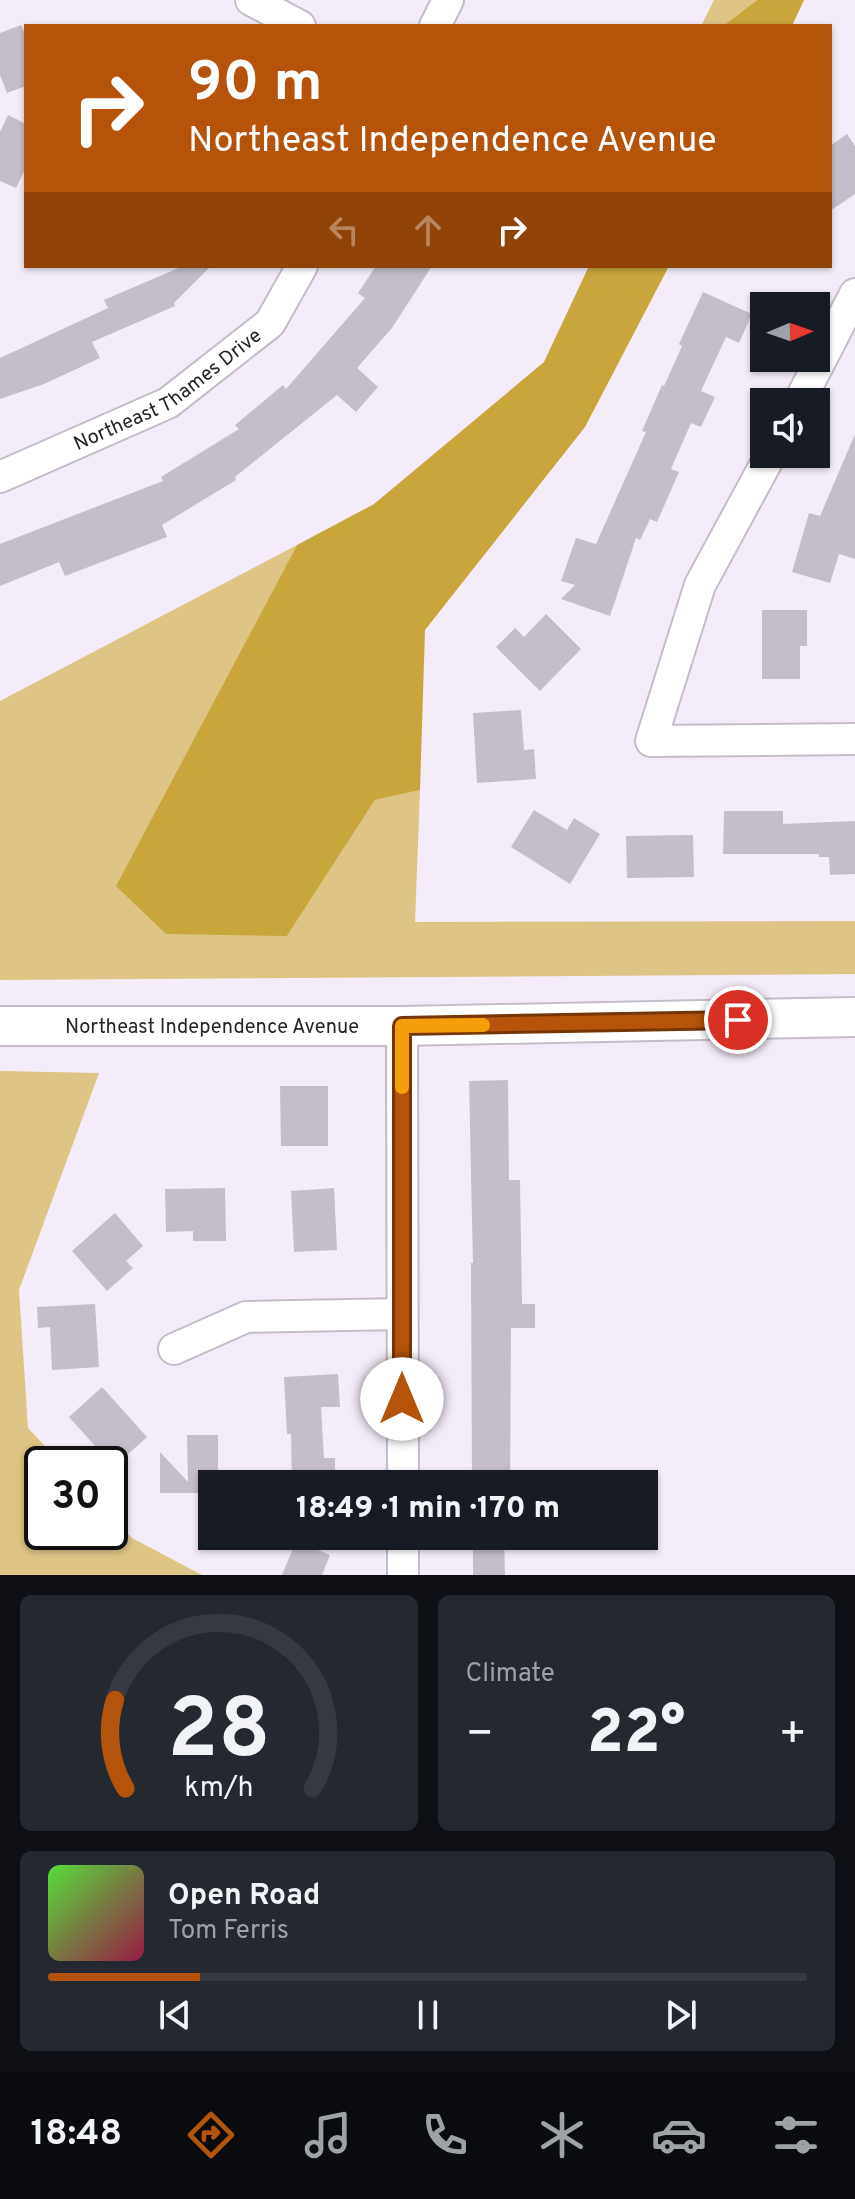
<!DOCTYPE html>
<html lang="en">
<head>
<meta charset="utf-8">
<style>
  body { margin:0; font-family:Overpass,sans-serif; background:#242831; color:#f1f3f6; height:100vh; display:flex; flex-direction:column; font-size:30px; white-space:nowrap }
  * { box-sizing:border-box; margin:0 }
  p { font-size:26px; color:#9ea1a6 }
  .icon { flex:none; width:44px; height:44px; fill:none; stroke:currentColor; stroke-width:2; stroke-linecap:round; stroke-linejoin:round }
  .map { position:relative; height:1575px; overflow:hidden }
  .panel { display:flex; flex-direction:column; gap:20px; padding:20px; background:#0d0f14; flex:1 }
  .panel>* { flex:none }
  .guide { position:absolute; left:24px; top:24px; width:808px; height:244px; border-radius:0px; box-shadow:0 2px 6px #0004; background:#b45309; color:#fff; overflow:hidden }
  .needle { width:52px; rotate:88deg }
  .buttons { position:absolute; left:750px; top:292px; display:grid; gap:16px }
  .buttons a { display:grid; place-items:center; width:80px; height:80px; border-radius:0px; background:#171b24; box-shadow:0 2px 6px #0004; font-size:40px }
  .speed { position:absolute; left:24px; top:1446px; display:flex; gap:16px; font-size:40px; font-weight:700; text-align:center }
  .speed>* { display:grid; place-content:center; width:104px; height:104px; border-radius:50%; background:#171b24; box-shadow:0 2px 6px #0004; line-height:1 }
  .speed .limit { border:4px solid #111; border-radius:12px; background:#fff; color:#111 }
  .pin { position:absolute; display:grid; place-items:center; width:68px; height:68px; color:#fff; margin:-34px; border:4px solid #fff; border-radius:50%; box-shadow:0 2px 8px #0007 }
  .me { position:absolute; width:88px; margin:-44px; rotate:0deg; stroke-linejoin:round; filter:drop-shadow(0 0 6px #0008) }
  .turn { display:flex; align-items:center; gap:28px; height:168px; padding:0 32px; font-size:36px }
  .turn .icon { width:104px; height:104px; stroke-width:2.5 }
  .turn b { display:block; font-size:56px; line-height:68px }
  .lanes { display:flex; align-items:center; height:76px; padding:0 32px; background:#0003; justify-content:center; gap:40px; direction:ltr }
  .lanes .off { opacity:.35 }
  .big { font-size:60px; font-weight:800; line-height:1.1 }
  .panel .tile { flex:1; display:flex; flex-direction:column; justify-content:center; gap:12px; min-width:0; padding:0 28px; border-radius:12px; background:#242831 }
  .panel .dial { align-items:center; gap:0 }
  .dial svg { height:208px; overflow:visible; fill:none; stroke:#363941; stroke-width:7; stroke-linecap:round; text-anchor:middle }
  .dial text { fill:#f1f3f6; stroke:none }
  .song { display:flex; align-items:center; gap:24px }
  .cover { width:96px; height:96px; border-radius:12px; background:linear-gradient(135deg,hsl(110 70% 55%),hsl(340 70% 35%)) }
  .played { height:8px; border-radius:4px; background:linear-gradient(90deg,#b45309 20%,#363941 20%) }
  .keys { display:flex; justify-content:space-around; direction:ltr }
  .heat { display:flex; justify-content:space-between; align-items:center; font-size:44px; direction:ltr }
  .panel .tiles { flex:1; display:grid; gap:20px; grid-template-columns:1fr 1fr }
  .tile:last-child { grid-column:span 2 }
  .trip { position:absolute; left:198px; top:1470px; width:460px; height:80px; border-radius:0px; background:#171b24; box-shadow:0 2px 6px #0004; font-weight:800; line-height:80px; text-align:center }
  .menu { display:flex; height:128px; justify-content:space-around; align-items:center; background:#090b0e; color:#9ea1a6 }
  .menu .icon { width:56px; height:56px }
  .menu .on { color:#b45309 }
  .menu b { font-size:36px; color:#f1f3f6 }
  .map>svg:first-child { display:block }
  .green { fill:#dcc585 }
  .forest { fill:#c9a63c }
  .building { fill:#c6bdca }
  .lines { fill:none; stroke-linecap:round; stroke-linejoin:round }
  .minor-casing { stroke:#c5bcc9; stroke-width:34 }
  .tertiary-casing { stroke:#c5bcc9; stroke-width:42 }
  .minor { stroke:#fff; stroke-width:30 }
  .tertiary { stroke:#fff; stroke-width:38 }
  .route-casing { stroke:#753606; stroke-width:20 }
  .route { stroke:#b45309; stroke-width:14 }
  .slow { stroke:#f59e0b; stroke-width:14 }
  .labels { text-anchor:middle; stroke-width:7; stroke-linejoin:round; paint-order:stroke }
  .street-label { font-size:20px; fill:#272328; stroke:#fefcff }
</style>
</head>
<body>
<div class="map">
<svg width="855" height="1575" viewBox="0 0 855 1575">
  <rect width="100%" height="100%" fill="#f5ecf9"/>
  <!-- green -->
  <g class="green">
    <path d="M714,0h43l-34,26h-22z"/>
    <path d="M297,545l-180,340 170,51 88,-136 45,-10 -5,132 440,-1v53l-855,6v-279z"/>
    <path d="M0,1071l99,2 -80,217 9,138 34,36h-20v68h68v-17l22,23 70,37h-202z"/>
  </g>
  <!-- forest -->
  <g class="forest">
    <path d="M757,0h47l-12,26h-69z"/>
    <path d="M589,266h80l-84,161 -160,203 -5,160 -45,10 -88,136 -121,-2 -50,-48 181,-341 77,-41 170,-142z"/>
  </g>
  <!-- building -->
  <g class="building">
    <path d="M21,25l5,12v49l-19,7 -7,-18v-42z"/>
    <path d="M8,115l18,9v43l-10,21 -16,-7v-49z"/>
    <path d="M847,134l8,12v48l-25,17v-65z"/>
    <path d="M183,266h28l-37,37 1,3 -83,36 8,16 -56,26 -44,15v-41l108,-50 -4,-8z"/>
    <path d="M376,266h56l-40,62 -35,40 21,19 -22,25 -19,-17 -102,82 1,3 -74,45 5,12 -102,39 -6,-14 -59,24v-42l163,-63 -2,-4 78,-48 -4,-4 48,-40 3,4 79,-91 -7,-5z"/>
    <path d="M703,292l49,22 -13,29 -13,-6 -25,54 14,6 -14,30 -10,-4 -20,46 8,3 -22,50 -7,-3 -10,21 -4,-2 -26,78 -49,-17 14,-14 -14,-4 15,-43 20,6 50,-112 -4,-1 20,-46 2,1 18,-40 -3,-2z"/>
    <path d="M855,434v125l-16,-5 -9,29 -38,-11 17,-59 11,3z"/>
    <path d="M762,610h45v36h-7v33h-38z"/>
    <path d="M546,614l35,35 -41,42 -44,-44 19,-19 9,9z"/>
    <path d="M521,710l3,40 10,-1 2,30 -59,4 -4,-70z"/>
    <path d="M534,810l33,20 7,-12 26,16 -30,50 -59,-37z"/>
    <path d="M724,811h59v13l72,-3v53l-25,1 -1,-18h-10v-3h-96z"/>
    <path d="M693,835l1,42 -67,1 -1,-42z"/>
    <path d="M508,1080l1,100h11l2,124h13v24h-24l-1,156h-38l-1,-221h2l-4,-182z"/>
    <path d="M280,1086h48v60h-47z"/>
    <path d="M225,1188l1,53h-33v-10l-27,1 -1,-43z"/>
    <path d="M334,1188l3,62 -43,2 -3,-61z"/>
    <path d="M115,1213l28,33 -17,15 7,7 -26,23 -35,-40z"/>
    <path d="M95,1304l4,63 -47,3 -2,-43 -12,1 -1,-21z"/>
    <path d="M338,1374l2,33h-19l3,51h11v26h-43l-1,-50h-4l-3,-57z"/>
    <path d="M102,1387l45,50 -33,30 -45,-50z"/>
    <path d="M187,1435h31v49h-6v9h-52v-41l28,30z"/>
    <path d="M481,1536h23l1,39h-32v-37z"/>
    <path d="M296,1541l34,14 -8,20h-40z"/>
  </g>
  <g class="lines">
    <!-- minor casing -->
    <g class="minor-casing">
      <g id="minor">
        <path d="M251,0l49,26"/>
        <path d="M435,26l13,-26"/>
        <path d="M799,402l56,-108"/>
        <path d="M771,454l-71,131 -49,156 204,-2"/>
        <path id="s1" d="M0,477l168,-74 102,-80 32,-57"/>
        <path d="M402,1026l1,458"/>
        <path d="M174,1349l72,-32 156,-3"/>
        <path d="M403,1536v39"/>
      </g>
    </g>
    <!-- tertiary casing -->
    <g class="tertiary-casing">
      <g id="tertiary">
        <path id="s2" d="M0,1026h402l453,-9"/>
      </g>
    </g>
    <!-- minor -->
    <use href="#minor" class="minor"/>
    <!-- tertiary -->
    <use href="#tertiary" class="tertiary"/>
  </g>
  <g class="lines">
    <!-- route casing -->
    <g class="route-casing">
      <path id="route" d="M402,1399v-373l336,-6"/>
    </g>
    <!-- route -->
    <use href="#route" class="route"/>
    <!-- slow -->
    <path class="slow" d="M402,1087v-61l81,-1"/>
  </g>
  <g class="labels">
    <!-- street labels -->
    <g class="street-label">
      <text dy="7" stroke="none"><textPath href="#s1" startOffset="190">Northeast Thames Drive</textPath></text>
      <text dy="7" stroke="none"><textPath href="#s2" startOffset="212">Northeast Independence Avenue</textPath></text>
    </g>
  </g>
</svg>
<div class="buttons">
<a><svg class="needle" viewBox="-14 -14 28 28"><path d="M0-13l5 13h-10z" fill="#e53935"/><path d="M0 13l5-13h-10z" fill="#9ea1a6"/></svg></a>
<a><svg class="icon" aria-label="sound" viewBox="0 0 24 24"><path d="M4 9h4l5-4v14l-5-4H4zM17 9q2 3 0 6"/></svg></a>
</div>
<div class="speed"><div class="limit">30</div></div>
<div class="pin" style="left:738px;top:1020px;background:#d93025"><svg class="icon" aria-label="arrive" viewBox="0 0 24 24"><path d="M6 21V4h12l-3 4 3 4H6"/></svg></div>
<svg class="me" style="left:402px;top:1399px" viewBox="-20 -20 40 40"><circle r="19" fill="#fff"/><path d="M0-13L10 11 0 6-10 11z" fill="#b45309"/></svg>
<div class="trip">18:49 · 1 min · 170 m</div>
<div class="guide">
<div class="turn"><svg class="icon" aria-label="right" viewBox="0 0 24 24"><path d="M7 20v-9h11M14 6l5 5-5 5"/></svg><div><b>90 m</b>Northeast Independence Avenue</div></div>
<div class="lanes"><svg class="icon off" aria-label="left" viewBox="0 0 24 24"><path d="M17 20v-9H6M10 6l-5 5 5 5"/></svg><svg class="icon off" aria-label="ahead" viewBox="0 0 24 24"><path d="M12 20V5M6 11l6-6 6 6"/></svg><svg class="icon" aria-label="right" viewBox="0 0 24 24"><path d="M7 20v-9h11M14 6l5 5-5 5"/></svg></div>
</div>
</div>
<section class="panel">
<div class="tiles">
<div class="tile dial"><svg viewBox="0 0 100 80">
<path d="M14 69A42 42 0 1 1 86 69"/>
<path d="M14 69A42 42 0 0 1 10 35" stroke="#b45309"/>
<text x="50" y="56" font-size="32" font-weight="700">28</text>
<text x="50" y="72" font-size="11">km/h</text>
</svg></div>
<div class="tile"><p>Climate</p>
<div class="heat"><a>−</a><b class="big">22°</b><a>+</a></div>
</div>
<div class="tile">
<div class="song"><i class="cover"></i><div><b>Open Road</b><p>Tom Ferris</p></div></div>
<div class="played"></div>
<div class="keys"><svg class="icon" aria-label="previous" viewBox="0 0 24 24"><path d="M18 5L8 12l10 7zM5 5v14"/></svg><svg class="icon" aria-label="pause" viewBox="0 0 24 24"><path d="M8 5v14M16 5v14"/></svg><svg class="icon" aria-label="next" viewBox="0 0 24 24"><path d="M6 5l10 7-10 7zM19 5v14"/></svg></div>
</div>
</div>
</section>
<nav class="menu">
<b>18:48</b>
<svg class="icon on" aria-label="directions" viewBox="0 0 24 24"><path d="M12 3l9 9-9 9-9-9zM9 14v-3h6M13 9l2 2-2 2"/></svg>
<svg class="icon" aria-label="music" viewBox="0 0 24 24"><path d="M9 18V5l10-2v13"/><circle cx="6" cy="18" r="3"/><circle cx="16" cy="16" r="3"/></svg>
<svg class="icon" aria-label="phone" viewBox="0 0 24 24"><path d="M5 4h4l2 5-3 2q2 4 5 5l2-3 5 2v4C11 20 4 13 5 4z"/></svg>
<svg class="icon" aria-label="climate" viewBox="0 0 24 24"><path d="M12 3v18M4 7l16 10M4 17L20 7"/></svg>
<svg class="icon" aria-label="car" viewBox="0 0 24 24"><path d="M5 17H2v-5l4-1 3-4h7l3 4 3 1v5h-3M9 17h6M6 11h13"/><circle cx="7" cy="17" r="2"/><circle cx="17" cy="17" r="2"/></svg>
<svg class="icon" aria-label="filters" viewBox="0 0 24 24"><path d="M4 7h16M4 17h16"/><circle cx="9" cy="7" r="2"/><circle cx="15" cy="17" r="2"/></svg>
</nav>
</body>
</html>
